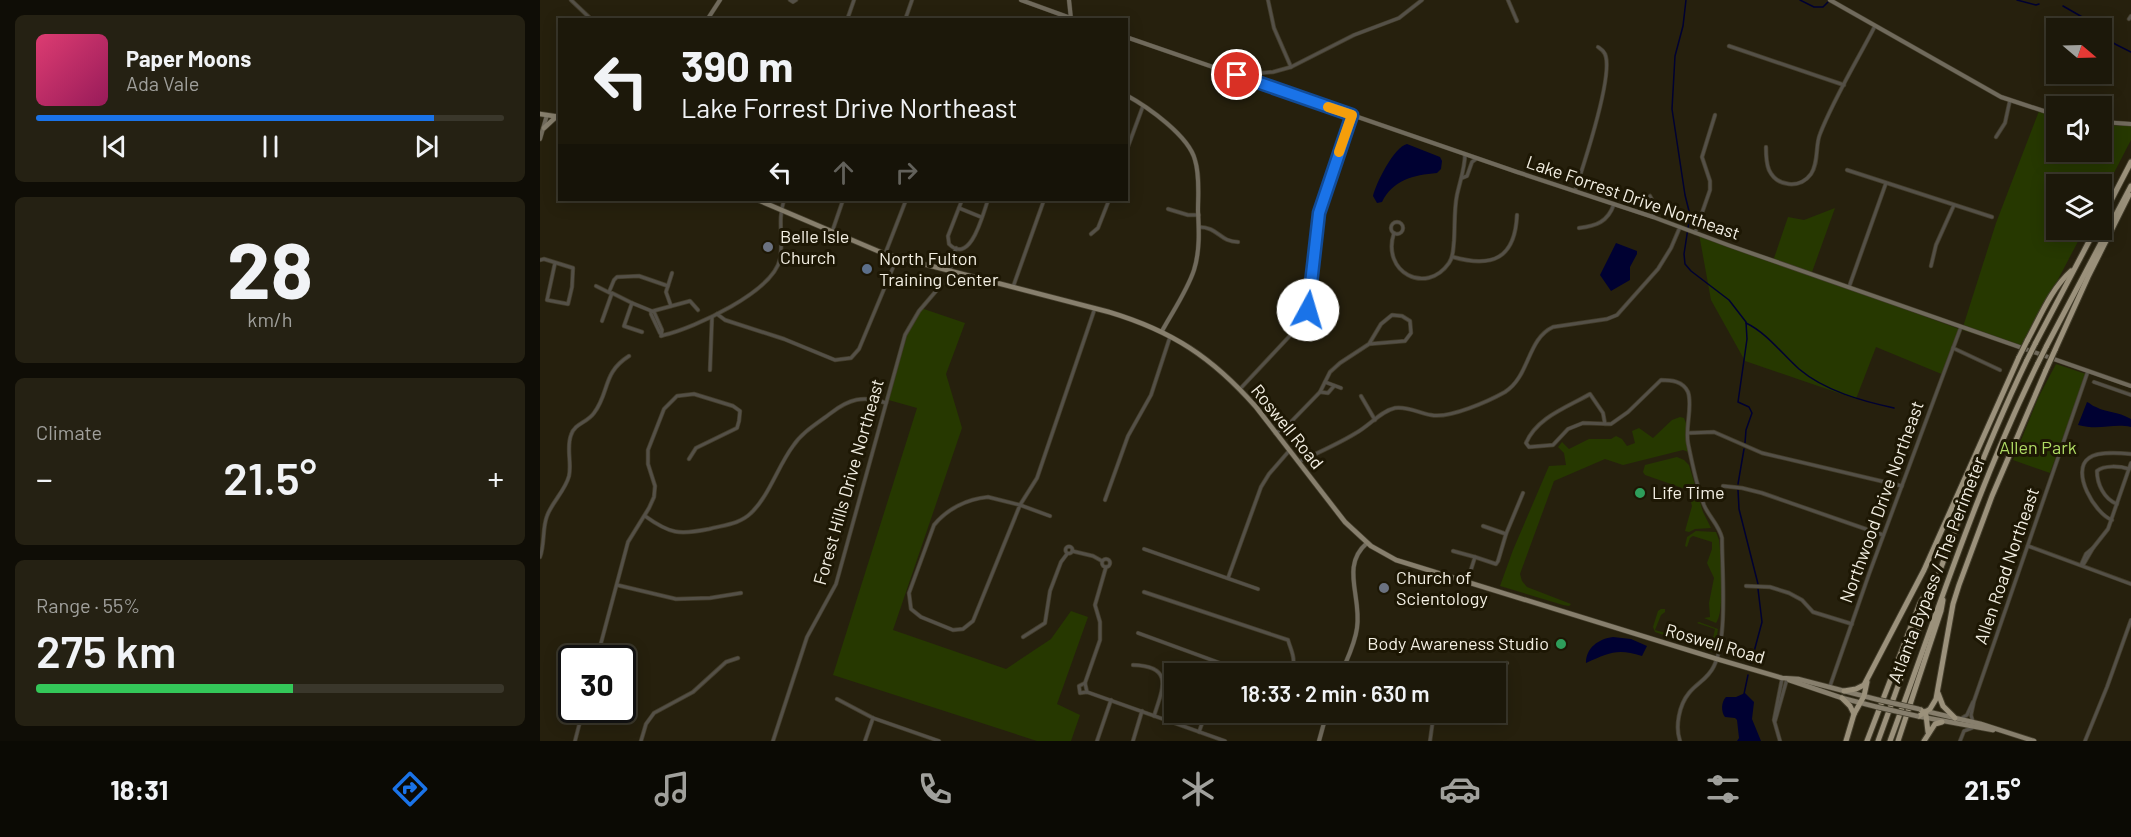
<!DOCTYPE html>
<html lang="en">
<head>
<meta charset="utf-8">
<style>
  body { margin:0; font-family:Barlow,sans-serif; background:#252113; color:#f1f3f6; height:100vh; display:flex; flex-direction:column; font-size:22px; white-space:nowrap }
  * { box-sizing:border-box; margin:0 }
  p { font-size:20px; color:#a0a09c }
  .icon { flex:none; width:33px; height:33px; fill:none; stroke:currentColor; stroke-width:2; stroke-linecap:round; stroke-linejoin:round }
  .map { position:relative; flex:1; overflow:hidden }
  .details { display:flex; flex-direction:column; gap:15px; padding:15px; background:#0f0d06; width:540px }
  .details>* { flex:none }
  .guide { position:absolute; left:18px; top:18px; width:570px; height:183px; border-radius:0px; box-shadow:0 3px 15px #0003,0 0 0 2px #3a372b; background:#1c180a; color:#f1f3f6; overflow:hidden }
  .needle { width:39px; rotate:109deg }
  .fabs { position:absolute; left:1506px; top:18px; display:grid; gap:12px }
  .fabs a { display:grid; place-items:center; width:66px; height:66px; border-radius:0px; background:#1c180a; box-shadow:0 3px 15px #0003,0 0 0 2px #3a372b; font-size:30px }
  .speed { position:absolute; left:18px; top:645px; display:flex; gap:12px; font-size:30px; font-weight:700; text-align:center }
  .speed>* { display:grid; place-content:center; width:78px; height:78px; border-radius:50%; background:#1c180a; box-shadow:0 3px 15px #0003,0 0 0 2px #3a372b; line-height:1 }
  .speed .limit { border:3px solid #111; border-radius:9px; background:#fff; color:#111 }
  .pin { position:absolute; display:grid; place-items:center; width:51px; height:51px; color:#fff; margin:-26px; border:3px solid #fff; border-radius:50%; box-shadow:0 2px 6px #0007 }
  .me { position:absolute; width:66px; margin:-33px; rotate:6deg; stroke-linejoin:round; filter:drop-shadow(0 0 4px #0008) }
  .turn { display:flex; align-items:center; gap:21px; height:126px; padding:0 24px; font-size:27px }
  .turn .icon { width:78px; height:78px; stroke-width:2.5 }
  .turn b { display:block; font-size:42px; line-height:51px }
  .lanes { display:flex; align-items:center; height:57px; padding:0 24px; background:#0003; justify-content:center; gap:30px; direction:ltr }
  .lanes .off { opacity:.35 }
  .big { font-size:45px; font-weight:600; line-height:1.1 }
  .details .tile { flex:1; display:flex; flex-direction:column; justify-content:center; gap:9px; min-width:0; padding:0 21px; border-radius:9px; background:#252113 }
  .details .dial { align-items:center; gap:0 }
  .dial b { font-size:78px; line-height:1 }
  .song { display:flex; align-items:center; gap:18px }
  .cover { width:72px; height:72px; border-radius:9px; background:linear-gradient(135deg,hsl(340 70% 55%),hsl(330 70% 35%)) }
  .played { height:6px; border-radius:3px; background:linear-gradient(90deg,#1a73e8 85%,#3a372b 85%) }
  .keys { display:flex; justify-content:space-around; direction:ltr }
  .heat { display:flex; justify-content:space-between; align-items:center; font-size:33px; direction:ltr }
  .charge { height:9px; border-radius:4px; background:linear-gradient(90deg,#34c759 55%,#3a372b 0) }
  .trip { position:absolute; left:624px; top:663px; width:342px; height:60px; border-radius:0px; background:#1c180a; box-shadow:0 3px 15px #0003,0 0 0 2px #3a372b; font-weight:600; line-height:60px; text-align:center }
  .dock { display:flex; height:96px; justify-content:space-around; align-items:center; background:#0b0a04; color:#a0a09c }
  .dock .icon { width:42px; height:42px }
  .dock .current { color:#1a73e8 }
  .dock b { font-size:27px; color:#f1f3f6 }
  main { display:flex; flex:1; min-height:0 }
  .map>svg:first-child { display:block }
  .green { fill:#263800 }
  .water { fill:#000132 }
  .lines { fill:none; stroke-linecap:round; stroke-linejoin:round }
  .stream { stroke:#000132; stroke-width:1.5 }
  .street-casing { stroke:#433d2b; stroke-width:4.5 }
  .secondary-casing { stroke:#433d2b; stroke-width:5 }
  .primary-casing { stroke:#433d2b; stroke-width:6 }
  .highway-casing { stroke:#433d2b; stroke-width:7 }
  .street { stroke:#545047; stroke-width:3 }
  .secondary { stroke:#706a5c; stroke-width:4 }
  .primary { stroke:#877f6d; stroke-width:4.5 }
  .highway { stroke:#9b917b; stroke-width:5 }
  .primary-bridge-casing { stroke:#433d2b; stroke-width:6; stroke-linecap:butt }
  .highway-bridge-casing { stroke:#433d2b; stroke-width:7; stroke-linecap:butt }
  .primary-bridge { stroke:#877f6d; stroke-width:4.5 }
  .highway-bridge { stroke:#9b917b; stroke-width:5 }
  .route-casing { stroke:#114b97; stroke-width:15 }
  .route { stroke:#1a73e8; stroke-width:10 }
  .slow { stroke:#f59e0b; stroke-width:10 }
  .worship-dot { fill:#6b7280; stroke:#1d1704; stroke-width:2 }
  .service-dot { fill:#5c6f8a; stroke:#1d1704; stroke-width:2 }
  .leisure-dot { fill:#2e9e5b; stroke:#1d1704; stroke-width:2 }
  .labels { text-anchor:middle; stroke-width:6; stroke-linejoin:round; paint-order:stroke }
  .street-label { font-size:18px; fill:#f3efe3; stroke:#1d1704 }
  .poi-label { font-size:18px; fill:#f3efe3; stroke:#1d1704; text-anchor:start }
  .park-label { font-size:18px; fill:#afdb64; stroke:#1d1704 }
</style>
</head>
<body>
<main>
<section class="details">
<div class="tile">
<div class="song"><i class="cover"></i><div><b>Paper Moons</b><p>Ada Vale</p></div></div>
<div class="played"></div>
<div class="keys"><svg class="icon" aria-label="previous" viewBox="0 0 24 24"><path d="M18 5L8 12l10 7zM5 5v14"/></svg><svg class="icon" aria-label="pause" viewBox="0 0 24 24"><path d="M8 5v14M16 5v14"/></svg><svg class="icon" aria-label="next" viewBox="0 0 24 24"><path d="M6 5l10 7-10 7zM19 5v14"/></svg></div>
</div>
<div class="tile dial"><b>28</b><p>km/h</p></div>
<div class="tile"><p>Climate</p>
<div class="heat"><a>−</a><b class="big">21.5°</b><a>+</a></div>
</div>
<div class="tile"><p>Range · 55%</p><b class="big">275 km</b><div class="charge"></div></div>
</section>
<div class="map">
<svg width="1591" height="741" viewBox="0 0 1591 741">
  <rect width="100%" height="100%" fill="#26200d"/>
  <!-- green -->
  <g class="green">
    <path d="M1499,111l17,5v36h46v-27l29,1v14l-29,56v-12h-46v46h28l-62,118 -60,-18 -18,45 -68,-28 -20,52 -111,-38 -34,-61 -12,-66 74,27 15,-44 16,3 31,-12 -24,67 151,55 34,-107z"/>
    <path d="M381,308l44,15 -19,51 16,54 -69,202 113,39 45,-30 20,-28 17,6 -31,87 23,11 -9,26h-34l-204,-66 84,-267 -32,-9 22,-72z"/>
    <path d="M1516,364l30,10 -36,99 -37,-13 25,-62z"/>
    <path d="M1140,417l4,1 2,5 5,30 -8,-3 -60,15 -18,-6 -51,22 -34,93 2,7 5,6 44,17 -2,2 -6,-1 -63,-19 13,-36 36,-84 17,-1 -2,-12 -6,-6 4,-5 7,7 20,-10h22l5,-3 6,3 5,7 8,-3 -3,-12 7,-3 14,10 19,-18z"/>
    <path d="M1137,457l7,3 5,5 14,47 8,16 -16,1 -6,3 -4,-1 7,-25 -4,-16 -43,-15 -2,-3 2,-7z"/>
    <path d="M1156,531l20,1 3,8c2,16 6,73 -3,83l-12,-5 6,-1 -1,-14 5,-25 -7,-15 5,-14v-7l-19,-6 -3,2 -3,9 -2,-1 2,-9z"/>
    <path d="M1121,609h4v3l-4,3 -6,15 25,7 6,-1 4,4 21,7 4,-18 -18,-6 2,-1 19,7 -3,20 -3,3 -6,-2 -51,-18 -2,-5 5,-16z"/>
  </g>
  <!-- water -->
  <g class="water">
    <path d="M867,144l33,13 2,4 -1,8 -4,4c-24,2 -44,7 -55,29l-5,1 -4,-7c3,-13 21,-49 34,-52z"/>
    <path d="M1076,243l21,8v3l-7,13v13l-19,11 -11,-16z"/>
    <path d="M1547,402c3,1 5,4 9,5 11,6 21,4 35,12v8c-19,-4 -31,4 -53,-2z"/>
    <path d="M1073,637l18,2 16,7 -5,10c-25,-8 -33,-3 -56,7 0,-15 12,-24 27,-26z"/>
    <path d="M1205,693l9,9 -2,17 9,22h-24l2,-3 -2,-18 -2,-2 -10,-1c-4,-5 -4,-15 1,-20h10z"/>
  </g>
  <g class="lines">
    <!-- stream -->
    <g class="stream">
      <path d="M1146,0l-3,26 -8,30 -3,53 13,86 5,20 -6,39 1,10 6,7 38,29 17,22 1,17 -9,63 11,5 3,6 -6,17 -1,13"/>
      <path d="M1260,0l14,7h9l5,-5"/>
      <path d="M1477,0l19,5 3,-1"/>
      <path d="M1523,6l28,16 6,6"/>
      <path d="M1562,33l13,11 16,8"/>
      <path d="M1206,323c21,10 36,31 53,46 26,22 63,32 95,39"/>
      <path d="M1198,484l6,-35"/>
      <path d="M1198,490l1,19 19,75"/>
      <path d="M1211,663l11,-41 -4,-33"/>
      <path d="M1204,694l4,-19"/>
    </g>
    <!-- street casing -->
    <g class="street-casing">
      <g id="street">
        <path d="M31,0l21,20"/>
        <path d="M250,0l3,2 3,-2"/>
        <path d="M728,0l6,28 17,39"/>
        <path d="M968,0l9,21"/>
        <path d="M1589,19l2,-3"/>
        <path d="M307,20l7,-20"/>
        <path d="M365,20l7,-20"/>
        <path d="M1189,46l115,39"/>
        <path d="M699,75l34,-3 18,-5 63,-32 45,-17 23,-18"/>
        <path d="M1456,137l9,-14 5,-23"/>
        <path d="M1226,147c0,7 0,16 3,23 8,17 31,19 42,4 8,-12 4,-28 9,-40 14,-36 37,-73 55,-108"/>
        <path d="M586,152l17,-46"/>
        <path d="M1307,170l145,47"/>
        <path d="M922,178l5,-2 5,-14 4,-3"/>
        <path d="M1035,191c8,-24 39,-117 30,-137 -2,-4 -4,-5 -7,-7"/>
        <path d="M1110,196c5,7 6,13 3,21"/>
        <path d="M422,200l-14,36 1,8c22,22 34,-31 39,-44"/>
        <path d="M419,208l22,9"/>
        <path d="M628,209l20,6h11"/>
        <circle cx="857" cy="228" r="6"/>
        <path d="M659,227c19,0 21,15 39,15"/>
        <path d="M1039,228c17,-2 29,-6 35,-24"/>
        <path d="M292,232l11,-32"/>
        <path d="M854,233c-13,39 32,63 55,30 5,-7 4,-15 5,-22 1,-15 0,-32 3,-46 3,-14 8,-27 8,-41"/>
        <path d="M1155,233l15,-43v-9l-8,-24 13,-42"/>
        <path d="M551,234l7,-6 11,-28"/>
        <path d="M345,254l21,-54"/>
        <path d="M913,257c39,11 62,2 64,-42"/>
        <path d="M0,260l4,-1 29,9 -1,19 -4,17 -21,-4 8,-37"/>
        <path d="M1391,266l5,-21 18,-40"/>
        <path d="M56,286l14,7"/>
        <path d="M473,287l31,-87"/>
        <path d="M1309,287l37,-104"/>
        <path d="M69,292l5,-12 3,-3 22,-1 29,10"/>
        <path d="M131,306l-5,-14 6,-19"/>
        <path d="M113,311l37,-10 8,9"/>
        <path d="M111,312v2l9,19"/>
        <path d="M177,314l8,6 59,19 51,21 16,-2 8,-9 38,-91"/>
        <path d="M62,321l10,-28 20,10"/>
        <path d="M102,332l-18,-6 8,-23 22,9 8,18 -1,6 3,-1c30,-7 109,-43 116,-76 4,-20 -3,-38 4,-59"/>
        <path d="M1413,348l47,22"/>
        <path d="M170,370l2,-53"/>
        <path d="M785,382l16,6"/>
        <path d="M1554,382l37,13"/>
        <path d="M700,389l60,-64 7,-11 12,-101 33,-98"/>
        <path d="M780,392l8,1 6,-7"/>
        <path d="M821,396l14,24"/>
        <path d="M1065,424l-2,-11 -13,-19c-22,13 -53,23 -64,49l3,4 24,-2 15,-16 15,-6 28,1 17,-12 33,-32c10,0 22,1 27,12 5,14 -3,35 0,51 4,20 9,44 16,62 5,12 15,20 18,33 0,33 6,100 -8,128 -6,13 -17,17 -25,27 -10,12 -14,34 -9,48"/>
        <path d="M735,433l11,-6 34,-35 10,-20 10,-9 29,-19 36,-3 6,-8 -1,-12 -8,-5 -10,-1 -11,9 -12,20"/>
        <path d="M1148,433l26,-1 48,21 140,33"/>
        <path d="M758,462c20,-9 40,-18 58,-29 13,-7 25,-22 39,-25 12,-2 24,5 36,7 18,4 58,-14 74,-23 25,-16 22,-53 48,-65l54,-8 10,-4 41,-46 13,-21 9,-21"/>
        <path d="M1183,486l19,2 20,5 121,42"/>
        <path d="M448,497l32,8 -47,116 -10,8 -10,1 -32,-13 -10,-8 -2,-16 25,-68c13,-16 33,-26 54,-28z"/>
        <path d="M565,500l23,-64 23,-41 19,-58"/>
        <path d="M1577,504c-13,-5 -20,-20 -20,-33 7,-6 23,-5 32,-2"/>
        <path d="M105,516c25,18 34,19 64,13 15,-4 31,-5 42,-16 18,-17 27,-47 42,-67 9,-14 25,-23 38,-33 18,-14 32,-18 55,-10"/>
        <path d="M510,516l-30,-11 17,-27 58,-170"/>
        <path d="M1572,520c-17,-6 -42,-49 -23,-62 9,-7 31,-5 42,-4"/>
        <path d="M943,526l23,8"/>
        <path d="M1488,546l103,38"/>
        <circle cx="529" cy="550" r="3.5"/>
        <path d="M604,549l114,40"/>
        <path d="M532,551l21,5 9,5"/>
        <path d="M913,551l22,6"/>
        <path d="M0,557c5,-13 2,-28 7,-41 5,-14 18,-25 22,-40 3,-13 -3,-28 2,-41 4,-12 16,-12 23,-22 16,-21 8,-40 35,-57"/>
        <circle cx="566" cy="563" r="4"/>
        <path d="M1541,565l5,-11 7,-6"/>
        <path d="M1543,565l10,-17 15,-19 23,-66"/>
        <path d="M688,578l33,-91 8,-13 20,-23"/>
        <path d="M927,582l8,-25 21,7 2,-3 8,-27 17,-41"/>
        <path d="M77,585l59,14 34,-1 31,-5"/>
        <path d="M1206,586l24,1 19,6 13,7 11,12 39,12"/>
        <path d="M604,592l144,48c4,14 11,23 -2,34"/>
        <path d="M598,633l112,41"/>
        <path d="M483,637l22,-14 5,-32 11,-29 6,-8"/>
        <path d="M57,658l31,-116 21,-34 5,-11 1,-11 -7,-22v-14l16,-41 13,-13 17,-2 39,12 7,5 -1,10 -2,7 -41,20 -7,11"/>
        <path d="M755,663l29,11"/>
        <path d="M593,665c41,1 30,23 21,51"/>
        <path d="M752,668l15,6"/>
        <path d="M935,674l32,-11"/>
        <path d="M545,683l-6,3 1,7 7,-1 138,49"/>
        <path d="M1290,686l39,-112 92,-247"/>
        <path d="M547,692l-2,-9 15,-43v-18l-5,-17 11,-38"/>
        <path d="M297,699l36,19 66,23"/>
        <path d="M1422,718l5,-3 6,-13"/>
        <path d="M1235,721l12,-42"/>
        <path d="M1433,722l-2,-7 3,-14 114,-330"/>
        <path d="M659,732l7,-20"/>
        <path d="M35,741l8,-31"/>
        <path d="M101,741l5,-17 8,-11 39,-21 33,-30 12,-4"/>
        <path d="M233,741l34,-104 29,-53 69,-249 14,-24 29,-34 8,-29"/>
        <path d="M325,741l8,-23"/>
        <path d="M557,741l14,-41"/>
        <path d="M593,741l9,-30"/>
        <path d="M890,741l4,-29"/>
        <path d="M1240,741l-6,-21 8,-41"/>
        <path d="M1420,741l4,-10 8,-3"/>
        <path d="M1545,741l22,-54 24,-67"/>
      </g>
    </g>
    <!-- secondary casing -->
    <g class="secondary-casing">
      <g id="secondary">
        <path d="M481,0l55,20"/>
        <path d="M529,0l2,19"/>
        <path d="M1290,0l171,97 55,18"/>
        <path d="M167,20l13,-20"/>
        <path d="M586,37l391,135 136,45 75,28 403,141"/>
        <path d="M586,95c22,12 63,41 69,65 5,16 3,35 3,51 1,19 2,40 -4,59 -7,21 -21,41 -32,61"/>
        <path d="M1562,122l29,2"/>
        <path d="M0,139l7,-24"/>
        <path d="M801,674c6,-15 14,-30 16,-46 5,-31 -17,-62 10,-85"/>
        <path d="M779,741l8,-29"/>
      </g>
    </g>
    <!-- primary casing -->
    <g class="primary-casing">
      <g id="primary">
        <path d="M0,114l20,3"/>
        <path d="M4,128l13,-12"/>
        <path d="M218,200l127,54 224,58c63,19 103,45 147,95l89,115 26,24 25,14 321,99 65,19 16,1 81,21"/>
        <path d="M1249,680l53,18 35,9"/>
        <path d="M1385,711l56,13 53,17"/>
        <path d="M1377,716l76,14"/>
      </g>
    </g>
    <!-- highway casing -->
    <g class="highway-casing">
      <g id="highway">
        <path d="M1562,218l29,-56"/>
        <path d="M1487,341c13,-24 24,-52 44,-70"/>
        <path d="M1495,344l60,-114"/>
        <path d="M1506,347l85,-161"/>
        <path d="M1515,350l33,-73 41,-82"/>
        <path d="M1304,691l12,-2 8,-4 60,-115 95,-213"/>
        <path d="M1398,693l5,13 12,12"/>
        <path d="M1302,698l8,8 4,8"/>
        <path d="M1381,710l5,5 2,17"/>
        <path d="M1379,716l11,-7 6,-10 17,-95 6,-19 33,-89 54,-126"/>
        <path d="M1306,741l8,-27 10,-18 3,-14"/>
        <path d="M1327,741l53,-138 12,-20"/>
        <path d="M1338,741c47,-128 90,-258 149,-381"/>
        <path d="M1350,741c47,-127 88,-256 148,-378"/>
        <path d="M1358,741l43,-130 2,-11"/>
        <path d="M1384,741l11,-17 7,-2"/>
      </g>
    </g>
    <!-- street -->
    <use href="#street" class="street"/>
    <!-- secondary -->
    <use href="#secondary" class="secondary"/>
    <!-- primary -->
    <use href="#primary" class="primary"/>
    <!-- highway -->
    <use href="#highway" class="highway"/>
    <!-- primary-bridge casing -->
    <g class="primary-bridge-casing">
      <g id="primary-bridge">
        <path d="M1339,700l40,9"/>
        <path d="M1337,707l40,9"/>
      </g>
    </g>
    <!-- highway-bridge casing -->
    <g class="highway-bridge-casing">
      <g id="highway-bridge">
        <path d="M1479,357l8,-16"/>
        <path d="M1487,360l8,-16"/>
        <path d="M1498,363l8,-16"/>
        <path d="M1506,370l9,-20"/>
      </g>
    </g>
    <!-- primary-bridge -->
    <use href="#primary-bridge" class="primary-bridge"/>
    <!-- highway-bridge -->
    <use href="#highway-bridge" class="highway-bridge"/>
  </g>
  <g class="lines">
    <!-- route casing -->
    <g class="route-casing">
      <path id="route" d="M697,75l115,40 -33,98 -11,97"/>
    </g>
    <!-- route -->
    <use href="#route" class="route"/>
    <!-- slow -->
    <path class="slow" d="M788,107l24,8 -13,37"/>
  </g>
  <!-- markers -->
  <g class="worship-dot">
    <circle cx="228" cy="247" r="6"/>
    <circle cx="844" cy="588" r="6"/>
  </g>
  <circle class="service-dot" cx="327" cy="269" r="6"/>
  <g class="leisure-dot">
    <circle cx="1100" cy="493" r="6"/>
    <circle cx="1021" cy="644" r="6"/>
  </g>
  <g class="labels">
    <!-- street labels -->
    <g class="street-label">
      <text transform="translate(1093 198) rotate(19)" y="6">Lake Forrest Drive Northeast</text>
      <text transform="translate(747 427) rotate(51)" y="6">Roswell Road</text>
      <text transform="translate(309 482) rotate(-74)" y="6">Forest Hills Drive Northeast</text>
      <text transform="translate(1342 502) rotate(-70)" y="6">Northwood Drive Northeast</text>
      <text transform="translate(1467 566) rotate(-71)" y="6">Allen Road Northeast</text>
      <text transform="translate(1397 570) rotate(-69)" y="6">Atlanta Bypass / The Perimeter</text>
      <text transform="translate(1175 644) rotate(16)" y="6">Roswell Road</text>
    </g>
    <!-- poi labels -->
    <g class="poi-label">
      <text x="240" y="243">Belle Isle<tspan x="240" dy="21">Church</tspan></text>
      <text x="339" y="265">North Fulton<tspan x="339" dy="21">Training Center</tspan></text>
      <text x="1112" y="499">Life Time</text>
      <text x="856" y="584">Church of<tspan x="856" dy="21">Scientology</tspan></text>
      <text x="1009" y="650" text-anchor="end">Body Awareness Studio</text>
    </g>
    <!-- park labels -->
    <g class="park-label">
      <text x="1498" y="454">Allen Park</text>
    </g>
  </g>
</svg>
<div class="fabs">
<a><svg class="needle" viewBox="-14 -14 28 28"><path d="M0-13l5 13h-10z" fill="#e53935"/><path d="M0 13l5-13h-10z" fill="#a0a09c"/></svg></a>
<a><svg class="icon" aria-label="sound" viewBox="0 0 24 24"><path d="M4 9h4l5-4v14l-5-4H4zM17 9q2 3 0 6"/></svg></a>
<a><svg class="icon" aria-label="layers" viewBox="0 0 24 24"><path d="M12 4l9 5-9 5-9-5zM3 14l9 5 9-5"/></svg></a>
</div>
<div class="speed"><div class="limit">30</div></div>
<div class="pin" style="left:697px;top:75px;background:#d93025"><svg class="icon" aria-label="arrive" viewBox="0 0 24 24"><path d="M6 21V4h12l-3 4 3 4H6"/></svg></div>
<svg class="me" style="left:768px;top:310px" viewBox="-20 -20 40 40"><circle r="19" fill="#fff"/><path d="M0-13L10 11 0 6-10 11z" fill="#1a73e8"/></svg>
<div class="trip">18:33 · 2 min · 630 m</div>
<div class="guide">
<div class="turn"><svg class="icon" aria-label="left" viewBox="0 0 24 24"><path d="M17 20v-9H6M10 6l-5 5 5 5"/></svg><div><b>390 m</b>Lake Forrest Drive Northeast</div></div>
<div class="lanes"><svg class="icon" aria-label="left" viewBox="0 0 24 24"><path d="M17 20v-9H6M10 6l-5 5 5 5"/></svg><svg class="icon off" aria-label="ahead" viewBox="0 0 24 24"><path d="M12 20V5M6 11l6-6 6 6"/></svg><svg class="icon off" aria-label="right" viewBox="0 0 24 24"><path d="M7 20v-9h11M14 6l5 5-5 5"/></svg></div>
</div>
</div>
</main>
<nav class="dock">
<b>18:31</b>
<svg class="icon current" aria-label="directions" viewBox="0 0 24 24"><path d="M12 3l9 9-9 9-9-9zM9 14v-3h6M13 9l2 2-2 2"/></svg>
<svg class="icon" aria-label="music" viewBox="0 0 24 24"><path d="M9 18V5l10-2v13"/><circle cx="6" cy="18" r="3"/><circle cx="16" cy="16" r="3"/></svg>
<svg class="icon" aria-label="phone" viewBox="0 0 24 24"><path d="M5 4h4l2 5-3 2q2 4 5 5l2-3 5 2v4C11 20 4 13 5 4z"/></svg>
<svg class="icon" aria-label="climate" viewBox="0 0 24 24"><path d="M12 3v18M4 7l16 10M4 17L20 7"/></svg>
<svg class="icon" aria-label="car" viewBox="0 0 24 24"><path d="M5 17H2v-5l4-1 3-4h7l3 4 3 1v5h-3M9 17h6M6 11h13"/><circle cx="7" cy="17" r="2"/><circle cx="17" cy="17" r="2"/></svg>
<svg class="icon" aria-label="filters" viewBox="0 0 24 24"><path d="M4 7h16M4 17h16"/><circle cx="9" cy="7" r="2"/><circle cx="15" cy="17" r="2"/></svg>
<b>21.5°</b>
</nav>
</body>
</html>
